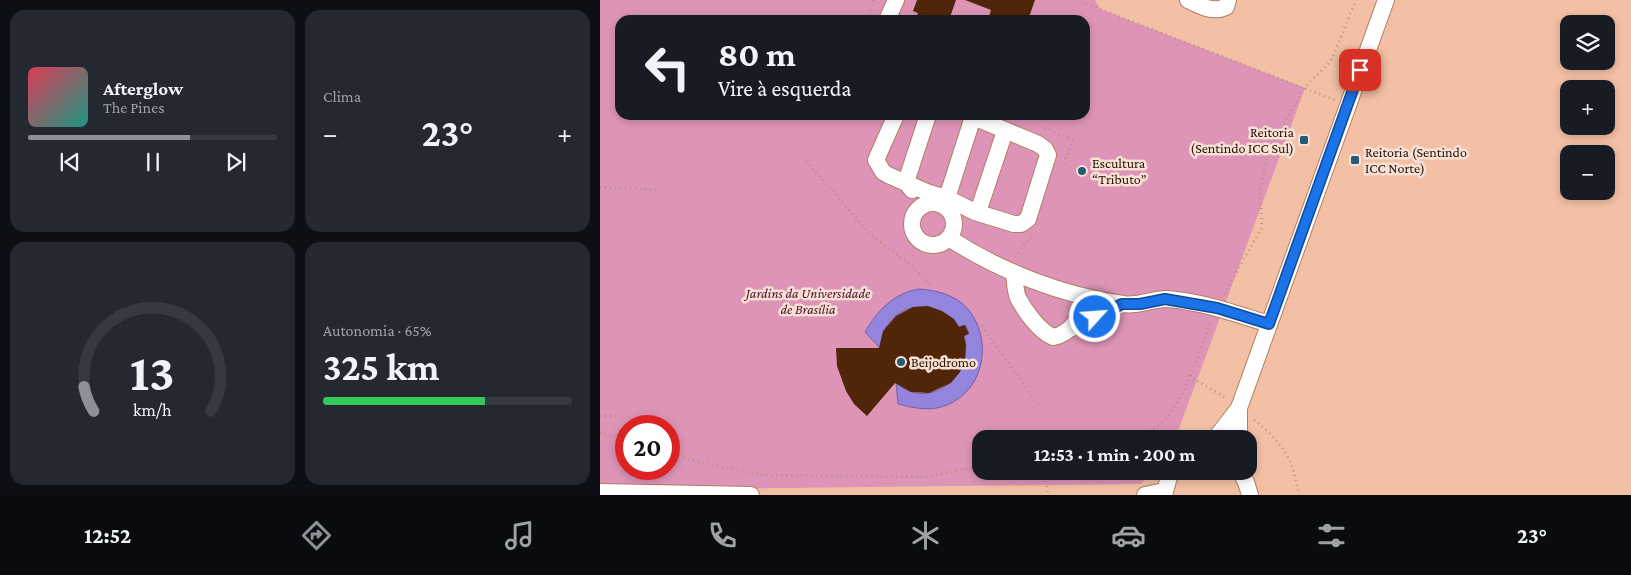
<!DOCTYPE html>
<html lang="pt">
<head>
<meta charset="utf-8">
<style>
  body { margin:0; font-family:"Crimson Pro",serif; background:#242831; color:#f1f3f6; height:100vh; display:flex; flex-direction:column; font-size:19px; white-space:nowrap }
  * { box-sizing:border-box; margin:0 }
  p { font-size:16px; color:#9ea1a6 }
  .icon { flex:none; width:28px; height:28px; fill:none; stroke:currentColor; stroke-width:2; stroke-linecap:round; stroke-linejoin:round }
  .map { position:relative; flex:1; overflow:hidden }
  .drawer { display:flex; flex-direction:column; gap:10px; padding:10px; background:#0d0f14; width:600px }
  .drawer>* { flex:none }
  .guide { position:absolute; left:15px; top:15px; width:475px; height:105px; border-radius:15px; box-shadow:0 2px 8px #0003; background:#171b24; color:#f1f3f6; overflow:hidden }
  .buttons { position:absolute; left:960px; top:15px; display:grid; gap:10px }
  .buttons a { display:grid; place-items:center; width:55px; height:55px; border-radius:10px; background:#171b24; box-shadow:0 2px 8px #0003; font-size:25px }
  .speed { position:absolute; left:15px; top:415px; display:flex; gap:10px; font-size:25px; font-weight:700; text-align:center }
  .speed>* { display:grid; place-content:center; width:65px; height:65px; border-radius:50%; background:#171b24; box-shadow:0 2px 8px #0003; line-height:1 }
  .speed .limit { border:8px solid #d22; background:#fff; color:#111 }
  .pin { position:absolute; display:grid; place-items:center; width:42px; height:42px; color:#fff; margin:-21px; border-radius:10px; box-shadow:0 2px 8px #0006 }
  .me { position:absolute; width:55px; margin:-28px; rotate:64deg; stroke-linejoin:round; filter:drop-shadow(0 0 4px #0008) }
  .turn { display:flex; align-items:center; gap:18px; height:105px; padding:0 20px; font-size:22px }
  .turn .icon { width:65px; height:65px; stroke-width:2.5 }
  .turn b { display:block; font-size:35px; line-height:42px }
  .big { font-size:38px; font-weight:700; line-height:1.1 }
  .drawer .card { flex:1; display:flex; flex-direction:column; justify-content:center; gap:8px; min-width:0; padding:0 18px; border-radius:15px; background:#242831 }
  .drawer .dial { align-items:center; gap:0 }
  .dial svg { height:130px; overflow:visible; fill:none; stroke:#363941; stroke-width:7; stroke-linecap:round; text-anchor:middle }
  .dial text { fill:#f1f3f6; stroke:none }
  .song { display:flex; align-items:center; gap:15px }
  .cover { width:60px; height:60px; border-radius:8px; background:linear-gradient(135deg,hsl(350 70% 55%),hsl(170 70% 35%)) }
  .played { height:5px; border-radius:2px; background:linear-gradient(90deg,#8c9099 65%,#363941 65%) }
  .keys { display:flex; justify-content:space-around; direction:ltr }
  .heat { display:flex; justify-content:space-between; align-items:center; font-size:28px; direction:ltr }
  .charge { height:8px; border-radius:4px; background:linear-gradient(90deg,#34c759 65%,#363941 0) }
  .drawer .tiles { flex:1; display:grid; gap:10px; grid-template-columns:repeat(2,1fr) }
  .trip { position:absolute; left:372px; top:430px; width:285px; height:50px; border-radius:15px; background:#171b24; box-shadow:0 2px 8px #0003; font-weight:700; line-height:50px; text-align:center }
  .tabs { display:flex; height:80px; justify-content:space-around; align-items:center; background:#090b0e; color:#9ea1a6 }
  .tabs .icon { width:35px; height:35px }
  .tabs .selected { color:#8c9099 }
  .tabs b { font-size:22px; color:#f1f3f6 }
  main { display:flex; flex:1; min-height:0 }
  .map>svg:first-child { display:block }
  .built { fill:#f3c0a5; fill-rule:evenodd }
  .green { fill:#dd94b7; fill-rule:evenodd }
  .water { fill:#9385dd; stroke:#72629d }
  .building { fill:#512507 }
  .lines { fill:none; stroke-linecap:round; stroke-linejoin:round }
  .minor-casing { stroke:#b37e61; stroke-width:18 }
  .path { stroke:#b5907c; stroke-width:2.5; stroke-dasharray:1 4; stroke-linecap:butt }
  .minor { stroke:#fff; stroke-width:16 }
  .route-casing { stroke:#114b97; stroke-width:12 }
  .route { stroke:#1a73e8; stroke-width:9 }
  .poi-dot { fill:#225d75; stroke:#f9e1d5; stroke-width:2 }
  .labels { text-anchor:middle; stroke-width:5; stroke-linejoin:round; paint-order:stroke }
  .poi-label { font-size:14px; fill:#261207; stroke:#f9e1d5; text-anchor:start }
  .park-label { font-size:14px; font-style:italic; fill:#490f30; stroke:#f9e1d5 }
</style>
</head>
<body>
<main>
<section class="drawer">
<div class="tiles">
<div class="card">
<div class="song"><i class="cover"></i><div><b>Afterglow</b><p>The Pines</p></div></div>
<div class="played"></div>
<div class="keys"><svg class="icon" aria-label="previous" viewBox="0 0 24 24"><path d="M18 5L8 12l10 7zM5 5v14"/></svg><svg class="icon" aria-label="pause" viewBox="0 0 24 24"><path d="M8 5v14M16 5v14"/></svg><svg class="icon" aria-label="next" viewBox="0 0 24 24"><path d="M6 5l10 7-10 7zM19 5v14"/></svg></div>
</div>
<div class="card"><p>Clima</p>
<div class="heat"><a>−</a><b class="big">23°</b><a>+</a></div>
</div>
<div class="card dial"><svg viewBox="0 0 100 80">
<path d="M14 69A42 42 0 1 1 86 69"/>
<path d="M14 69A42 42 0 0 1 8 54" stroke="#8c9099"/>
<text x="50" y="56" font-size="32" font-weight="700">13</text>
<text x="50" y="72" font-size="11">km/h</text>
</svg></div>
<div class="card"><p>Autonomia · 65%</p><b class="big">325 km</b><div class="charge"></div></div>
</div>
</section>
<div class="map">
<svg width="1031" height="495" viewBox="0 0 1031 495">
  <rect width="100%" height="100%" fill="#fcceb6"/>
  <!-- built -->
  <path class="built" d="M0,0h1031v495h-1031zM20,20h465v95h-465zM969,24h37v37h-37zM969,89h37v37h-37zM969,154h37v37h-37zM26,426h43v43h-43zM381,439h268v32h-268z"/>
  <!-- green -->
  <path class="green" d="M0,0h495l5,9 205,79 -130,351h-194v32h171l-11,13 -541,6zM20,20h465v95h-465zM26,426h43v43h-43z"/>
  <!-- water -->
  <path class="water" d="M319,289c17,1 37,6 49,20 25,30 17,81 -21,96 -16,7 -34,3 -49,-1l-2,-22c28,30 80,-3 68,-46l5,-3 -4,-8 -6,2c-16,-23 -51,-29 -70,-4 -6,7 -7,16 -9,25l-15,-16c12,-21 29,-39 54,-43z"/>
  <!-- building -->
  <g class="building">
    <path d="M317,0h39l-7,20h-34l3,-7 -5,-2z"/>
    <path d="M365,0h70l-7,20h-40l3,-10z"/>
    <path d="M328,306l14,5 12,8 5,8 6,-2 4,9 -5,2 2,9 -1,14 -5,13 -9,11 -22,10 -18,-1 -16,-9 -28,33 -13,-12 -8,-13 -9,-25 -1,-18h43l4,-17 13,-15 17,-9z"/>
  </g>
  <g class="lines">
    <!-- minor casing -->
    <g class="minor-casing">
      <g id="minor">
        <path d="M588,0c12,6 25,13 38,7l2,-7"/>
        <path d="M287,20l9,-20"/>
        <path d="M296,115l-20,45 7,12 5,3 41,18 18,5 28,14 39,12h7l7,-5 20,-64 -3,-6 -7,-5 -69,-29"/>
        <path d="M312,190l-6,-8 22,-67"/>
        <path d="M347,198l26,-81"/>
        <circle cx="333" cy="224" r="21"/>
        <path d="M378,212l27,-81"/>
        <path d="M349,238c50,33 115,58 174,66 15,3 30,-6 45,-5 35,3 68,15 101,25"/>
        <path d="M414,273c1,8 1,17 4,25 7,13 21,33 35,39 19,-3 29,-23 36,-39"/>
        <path d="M472,328l50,-24"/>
        <path d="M615,439l24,-31 147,-408"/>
        <path d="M639,439v-31"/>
        <path d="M640,471l6,11 4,13"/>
        <path d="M0,492l151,3"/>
        <path d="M545,495l19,-4"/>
        <path d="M564,495l5,-18 5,-6"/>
      </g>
    </g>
    <!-- path -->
    <g class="path">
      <path d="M477,0l258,100"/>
      <path d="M266,20l8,-20"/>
      <path d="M445,128l28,12 -10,26"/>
      <path d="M206,161l65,74 35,26 26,25"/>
      <path d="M0,187l58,3"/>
      <path d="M415,257l9,-13 11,-10"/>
      <path d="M624,294l38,-67 -2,-39 8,-34 33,-61 6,-8 24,-24 25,-61"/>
      <path d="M382,326l56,79"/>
      <path d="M589,376l37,22"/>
      <path d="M0,416h25"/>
      <path d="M654,420c29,23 39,39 45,75"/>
      <path d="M0,433l26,7"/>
      <path d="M531,439c9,-4 19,-8 28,-14 23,-16 41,-76 52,-103"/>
      <path d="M69,453l35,10 58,12 162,2 57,-11"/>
      <path d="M445,471l3,24"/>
    </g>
    <!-- minor -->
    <use href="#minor" class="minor"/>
  </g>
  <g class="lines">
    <!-- route casing -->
    <g class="route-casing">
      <path id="route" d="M495,317l27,-13h18l25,-5 52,9 52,16 91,-254"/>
    </g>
    <!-- route -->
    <use href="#route" class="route"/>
  </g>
  <!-- markers -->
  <g class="poi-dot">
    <rect x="699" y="135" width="10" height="10" rx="2.5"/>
    <rect x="750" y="155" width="10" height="10" rx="2.5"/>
    <circle cx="482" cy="171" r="5"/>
    <circle cx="301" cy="362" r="5"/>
  </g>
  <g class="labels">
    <!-- poi labels -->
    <g class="poi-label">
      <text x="694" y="137" text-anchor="end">Reitoria<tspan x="694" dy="16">(Sentindo ICC Sul)</tspan></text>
      <text x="765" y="157">Reitoria (Sentindo<tspan x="765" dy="16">ICC Norte)</tspan></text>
      <text x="492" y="168">Escultura<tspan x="492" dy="16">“Tributo”</tspan></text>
      <text x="311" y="367">Beijodromo</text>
    </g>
    <!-- park labels -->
    <g class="park-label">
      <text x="208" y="298">Jardins da Universidade<tspan x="208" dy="16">de Brasília</tspan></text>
    </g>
  </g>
</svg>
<div class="buttons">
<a><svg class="icon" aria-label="layers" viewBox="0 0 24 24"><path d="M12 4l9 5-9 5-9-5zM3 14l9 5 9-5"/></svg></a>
<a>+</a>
<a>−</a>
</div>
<div class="speed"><div class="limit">20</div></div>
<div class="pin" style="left:760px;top:70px;background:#d93025"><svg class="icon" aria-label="arrive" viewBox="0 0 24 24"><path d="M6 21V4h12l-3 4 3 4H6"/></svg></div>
<svg class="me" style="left:495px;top:317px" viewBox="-20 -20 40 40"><circle r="17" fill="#1a73e8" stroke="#fff" stroke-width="3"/><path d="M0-11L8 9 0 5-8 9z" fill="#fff"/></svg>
<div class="trip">12:53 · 1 min · 200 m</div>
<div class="guide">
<div class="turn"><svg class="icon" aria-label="left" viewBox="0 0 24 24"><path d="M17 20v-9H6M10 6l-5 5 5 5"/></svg><div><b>80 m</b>Vire à esquerda</div></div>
</div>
</div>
</main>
<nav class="tabs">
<b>12:52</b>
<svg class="icon selected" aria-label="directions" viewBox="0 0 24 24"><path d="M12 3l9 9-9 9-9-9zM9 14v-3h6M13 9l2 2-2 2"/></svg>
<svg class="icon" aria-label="music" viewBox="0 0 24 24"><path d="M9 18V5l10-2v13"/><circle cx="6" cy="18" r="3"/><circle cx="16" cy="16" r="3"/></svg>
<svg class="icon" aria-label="phone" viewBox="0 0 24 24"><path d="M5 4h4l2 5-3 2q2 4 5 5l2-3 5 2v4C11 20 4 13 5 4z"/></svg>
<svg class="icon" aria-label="climate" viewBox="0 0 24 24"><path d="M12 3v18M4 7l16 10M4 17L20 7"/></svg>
<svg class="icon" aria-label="car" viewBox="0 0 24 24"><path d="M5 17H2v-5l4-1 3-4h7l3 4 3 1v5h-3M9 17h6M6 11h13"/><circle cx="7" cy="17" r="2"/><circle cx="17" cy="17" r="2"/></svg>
<svg class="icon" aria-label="filters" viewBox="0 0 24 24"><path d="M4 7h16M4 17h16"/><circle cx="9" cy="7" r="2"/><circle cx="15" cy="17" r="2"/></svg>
<b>23°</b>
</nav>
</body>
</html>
